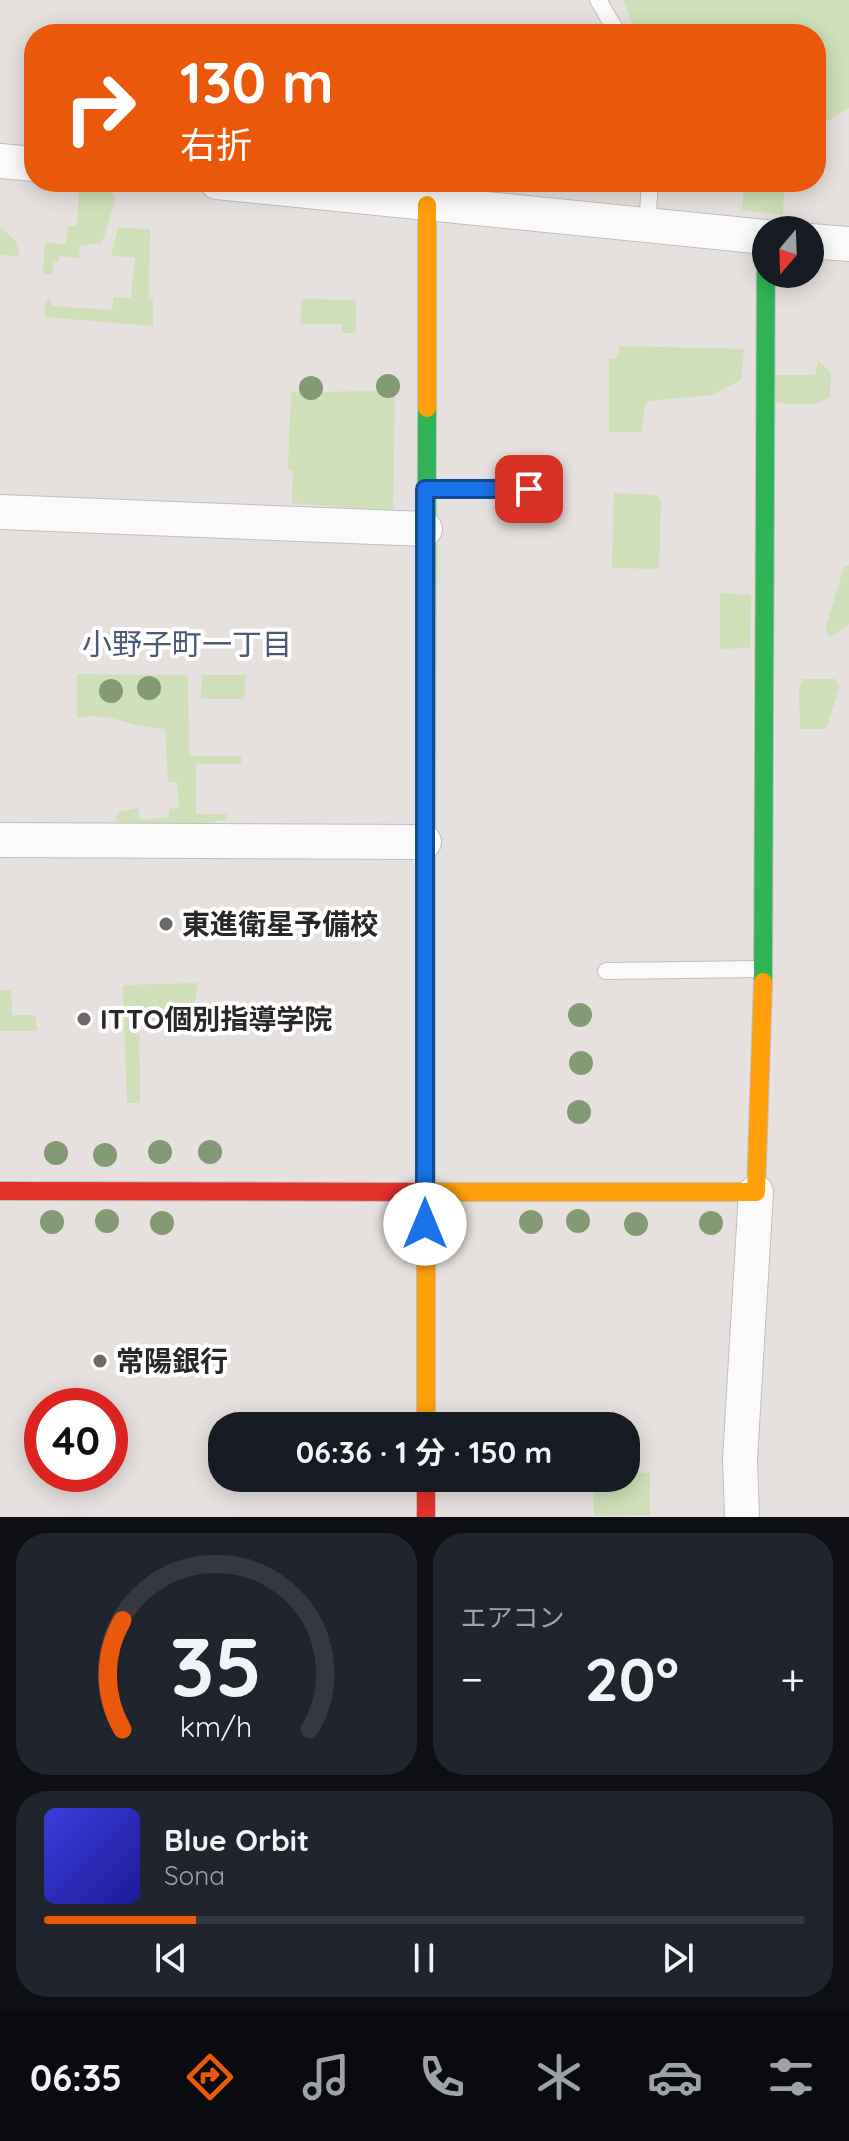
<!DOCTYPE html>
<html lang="ja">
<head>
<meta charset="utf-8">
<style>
  body { margin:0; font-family:Quicksand,"Noto Sans JP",sans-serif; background:#20242c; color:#f1f3f6; height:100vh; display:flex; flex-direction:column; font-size:30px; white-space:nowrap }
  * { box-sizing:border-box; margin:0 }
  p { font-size:26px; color:#9ea1a6 }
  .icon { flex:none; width:44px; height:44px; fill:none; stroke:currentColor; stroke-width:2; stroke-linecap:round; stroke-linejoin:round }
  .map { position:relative; height:1517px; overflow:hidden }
  .sheet { display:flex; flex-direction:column; gap:16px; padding:16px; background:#0d0f14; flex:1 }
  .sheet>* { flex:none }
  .guide { position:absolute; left:24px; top:24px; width:802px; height:168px; border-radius:32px; box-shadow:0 4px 20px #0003; background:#ea580c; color:#fff; overflow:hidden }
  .needle { width:52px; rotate:199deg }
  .fabs { position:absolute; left:752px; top:216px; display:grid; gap:16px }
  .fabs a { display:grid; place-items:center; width:72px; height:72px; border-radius:50%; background:#171b24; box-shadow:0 4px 20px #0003; font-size:40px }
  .speed { position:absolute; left:24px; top:1388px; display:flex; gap:16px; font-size:40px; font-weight:700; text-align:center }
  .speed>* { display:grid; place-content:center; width:104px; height:104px; border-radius:50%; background:#171b24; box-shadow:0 4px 20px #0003; line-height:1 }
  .speed .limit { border:12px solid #d22; background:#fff; color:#111 }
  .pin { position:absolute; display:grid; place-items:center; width:68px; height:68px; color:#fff; margin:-34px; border-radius:16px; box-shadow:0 4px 12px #0006 }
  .me { position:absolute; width:88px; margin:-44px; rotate:0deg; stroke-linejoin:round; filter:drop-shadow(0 0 6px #0008) }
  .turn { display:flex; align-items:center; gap:28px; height:168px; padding:0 24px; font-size:36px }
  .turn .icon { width:104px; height:104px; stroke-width:2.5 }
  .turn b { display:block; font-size:56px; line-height:68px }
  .big { font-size:60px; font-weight:700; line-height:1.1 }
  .sheet .card { flex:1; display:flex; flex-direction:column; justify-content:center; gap:12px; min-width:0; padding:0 28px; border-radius:32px; background:#20242c }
  .sheet .dial { align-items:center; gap:0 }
  .dial svg { height:208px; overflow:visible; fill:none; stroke:#363941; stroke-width:7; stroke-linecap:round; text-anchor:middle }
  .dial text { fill:#f1f3f6; stroke:none }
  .song { display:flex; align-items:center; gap:24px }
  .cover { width:96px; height:96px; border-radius:12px; background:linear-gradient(135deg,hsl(240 70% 55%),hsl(240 70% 35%)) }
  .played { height:8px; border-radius:4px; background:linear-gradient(90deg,#ea580c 20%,#363941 20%) }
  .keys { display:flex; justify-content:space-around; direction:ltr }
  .heat { display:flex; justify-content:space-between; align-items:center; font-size:44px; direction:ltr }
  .sheet .tiles { flex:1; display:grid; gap:16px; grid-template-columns:1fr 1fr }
  .card:last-child { grid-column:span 2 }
  .trip { position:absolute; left:208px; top:1412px; width:432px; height:80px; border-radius:32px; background:#171b24; box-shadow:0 4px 20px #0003; font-weight:700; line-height:80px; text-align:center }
  .tabs { display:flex; height:128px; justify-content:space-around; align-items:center; background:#090b0e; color:#9ea1a6 }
  .tabs .icon { width:56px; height:56px }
  .tabs .on { color:#ea580c }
  .tabs b { font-size:36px; color:#f1f3f6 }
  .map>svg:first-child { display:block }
  .green { fill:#cedfb9 }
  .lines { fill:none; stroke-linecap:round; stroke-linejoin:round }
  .lane-casing { stroke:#c0bfbf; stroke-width:18 }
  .street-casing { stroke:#c0bfbf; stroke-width:36 }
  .fast-casing { stroke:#c0bfbf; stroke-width:20 }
  .slow-casing { stroke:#c0bfbf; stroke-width:20 }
  .jam-casing { stroke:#c0bfbf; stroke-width:20 }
  .lane { stroke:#fbfafa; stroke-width:16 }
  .street { stroke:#fbfafa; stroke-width:34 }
  .fast { stroke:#30b455; stroke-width:18 }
  .slow { stroke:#ff9f0a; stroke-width:18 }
  .jam { stroke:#e5322d; stroke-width:18 }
  .tree { fill:#849a74 }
  .route-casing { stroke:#114b97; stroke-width:20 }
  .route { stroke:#1a73e8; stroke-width:14 }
  .poi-dot { fill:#6a6968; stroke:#fff; stroke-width:3 }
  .labels { text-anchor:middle; stroke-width:8; stroke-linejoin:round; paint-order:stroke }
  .poi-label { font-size:28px; font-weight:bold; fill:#282828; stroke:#fff; text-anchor:start }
  .neighbourhood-label { font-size:30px; fill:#4c5975; stroke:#fff }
</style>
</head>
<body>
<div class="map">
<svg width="849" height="1517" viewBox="0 0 849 1517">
  <rect width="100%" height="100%" fill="#e6e1de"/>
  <!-- green -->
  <g class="green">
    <path d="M623,0h226v108l-20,12h-13v-86h-180z"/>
    <path d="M744,182h40l-1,33 -41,-5z"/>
    <path d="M79,185l24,1 13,12 -14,45 -23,3 1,12 -21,-2v6h-5l-1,12h-10l2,-31 21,1 2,-18h9z"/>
    <path d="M0,227l16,14 4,16 -20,-3z"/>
    <path d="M118,228l32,1 -1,70h4v27l-108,-9v-15l6,-5v9l61,4 2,-13 17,1 4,-40 -24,-3z"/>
    <path d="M302,299l54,1v33h-14v-9h-42z"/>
    <path d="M620,346l124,3 -3,31 -29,15 -64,6 -4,7 -2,24h-33v-73l8,-1z"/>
    <path d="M818,360l13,13 -1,24c-16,11 -41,8 -59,4l3,-26h41z"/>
    <path d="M395,391l-2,120 -101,-8 1,-33 -5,-1 3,-77z"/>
    <path d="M614,493l42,2 5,5 -2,69 -47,-1z"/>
    <path d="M849,565v59l-18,13 -5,-5 1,-9 17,-56z"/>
    <path d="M720,593l31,2 -1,53 -30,1z"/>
    <path d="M77,674l111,1 1,81h52v8h-45v50h30l1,5 -17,4 -91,3 -4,-8 5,-6 18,-4 2,12 29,-3v-8l10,-1 -2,-26h-9l-3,-53c-35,-1 -55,-18 -88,-11z"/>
    <path d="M202,675h44l-2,24h-43z"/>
    <path d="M803,679h33l3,9 -13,41h-26l-1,-40z"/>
    <path d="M197,983l-2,37 -56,1 1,82h-13l-4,-118z"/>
    <path d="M0,990h11l1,25h23l2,16h-37z"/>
    <path d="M626,1472l24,1v42l-56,1 -1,-38h33z"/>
  </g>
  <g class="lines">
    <!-- lane casing -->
    <g class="lane-casing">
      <g id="lane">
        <path d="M598,0l20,34"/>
        <path d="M647,226l3,-44"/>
        <path d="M427,489h127"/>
        <path d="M606,971l154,-2"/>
      </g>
    </g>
    <!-- street casing -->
    <g class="street-casing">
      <g id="street">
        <path d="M0,161l34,3"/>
        <path d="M217,182l549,55"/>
        <path d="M810,241l39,3"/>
        <path d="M0,512l425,17"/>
        <path d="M0,840l424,2"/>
        <path d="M742,1517l-2,-58 16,-267"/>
      </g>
    </g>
    <!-- fast casing -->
    <g class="fast-casing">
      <g id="fast">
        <path d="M426,855l1,-447"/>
        <path d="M763,982l3,-745"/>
      </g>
    </g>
    <!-- slow casing -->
    <g class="slow-casing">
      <g id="slow">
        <path d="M427,408v-203"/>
        <path d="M422,1192h334l7,-210"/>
        <path d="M426,1426v-571"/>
      </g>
    </g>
    <!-- jam casing -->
    <g class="jam-casing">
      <g id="jam">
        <path d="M0,1191l422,1"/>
        <path d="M426,1478v39"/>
      </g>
    </g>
    <!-- lane -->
    <use href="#lane" class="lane"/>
    <!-- street -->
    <use href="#street" class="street"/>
    <!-- fast -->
    <use href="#fast" class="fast"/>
    <!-- slow -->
    <use href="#slow" class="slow"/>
    <!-- jam -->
    <use href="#jam" class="jam"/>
  </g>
  <!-- trees -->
  <g class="tree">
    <circle cx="388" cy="386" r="12"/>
    <circle cx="311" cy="388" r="12"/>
    <circle cx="149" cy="688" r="12"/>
    <circle cx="111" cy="691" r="12"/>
    <circle cx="580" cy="1015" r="12"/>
    <circle cx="581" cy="1063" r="12"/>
    <circle cx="579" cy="1112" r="12"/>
    <circle cx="160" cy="1152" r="12"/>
    <circle cx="210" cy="1152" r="12"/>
    <circle cx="56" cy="1153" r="12"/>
    <circle cx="105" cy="1155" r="12"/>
    <circle cx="107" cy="1221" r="12"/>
    <circle cx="578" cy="1221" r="12"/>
    <circle cx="52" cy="1222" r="12"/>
    <circle cx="531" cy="1222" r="12"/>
    <circle cx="162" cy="1223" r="12"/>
    <circle cx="711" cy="1223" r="12"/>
    <circle cx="636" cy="1224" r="12"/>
  </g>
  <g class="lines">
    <!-- route casing -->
    <g class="route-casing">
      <path id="route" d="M425,1224v-735h104"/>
    </g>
    <!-- route -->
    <use href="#route" class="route"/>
  </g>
  <!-- markers -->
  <g class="poi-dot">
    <circle cx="166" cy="924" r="8"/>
    <circle cx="84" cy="1019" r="8"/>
    <circle cx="100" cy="1361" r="8"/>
  </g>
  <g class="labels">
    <!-- poi labels -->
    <g class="poi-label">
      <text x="182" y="934">東進衛星予備校</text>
      <text x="100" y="1029">ITTO個別指導学院</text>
      <text x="116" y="1371">常陽銀行</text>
    </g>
    <!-- neighbourhood labels -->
    <g class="neighbourhood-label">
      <text x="187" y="655">小野子町一丁目</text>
    </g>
  </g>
</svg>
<div class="fabs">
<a><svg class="needle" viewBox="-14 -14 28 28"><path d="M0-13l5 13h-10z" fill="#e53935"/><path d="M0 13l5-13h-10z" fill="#9ea1a6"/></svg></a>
</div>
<div class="speed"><div class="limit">40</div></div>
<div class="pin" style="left:529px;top:489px;background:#d93025"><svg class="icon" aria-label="arrive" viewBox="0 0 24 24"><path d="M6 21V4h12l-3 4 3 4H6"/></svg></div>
<svg class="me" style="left:425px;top:1224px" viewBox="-20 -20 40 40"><circle r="19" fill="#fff"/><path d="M0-13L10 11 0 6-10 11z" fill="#1a73e8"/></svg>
<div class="trip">06:36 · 1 分 · 150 m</div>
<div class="guide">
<div class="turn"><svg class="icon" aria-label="right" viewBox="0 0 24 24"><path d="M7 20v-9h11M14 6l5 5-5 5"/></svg><div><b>130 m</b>右折</div></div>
</div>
</div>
<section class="sheet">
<div class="tiles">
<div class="card dial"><svg viewBox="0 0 100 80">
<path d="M14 69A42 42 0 1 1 86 69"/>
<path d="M14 69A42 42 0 0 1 14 27" stroke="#ea580c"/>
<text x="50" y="56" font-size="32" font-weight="700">35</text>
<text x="50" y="72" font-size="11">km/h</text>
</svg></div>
<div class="card"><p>エアコン</p>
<div class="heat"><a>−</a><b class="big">20°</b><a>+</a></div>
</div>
<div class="card">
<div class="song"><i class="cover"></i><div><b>Blue Orbit</b><p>Sona</p></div></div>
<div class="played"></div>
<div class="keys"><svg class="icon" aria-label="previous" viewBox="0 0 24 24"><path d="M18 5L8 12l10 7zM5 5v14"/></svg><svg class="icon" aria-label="pause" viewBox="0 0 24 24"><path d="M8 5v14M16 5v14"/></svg><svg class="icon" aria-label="next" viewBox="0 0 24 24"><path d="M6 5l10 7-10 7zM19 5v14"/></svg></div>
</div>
</div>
</section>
<nav class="tabs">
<b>06:35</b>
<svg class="icon on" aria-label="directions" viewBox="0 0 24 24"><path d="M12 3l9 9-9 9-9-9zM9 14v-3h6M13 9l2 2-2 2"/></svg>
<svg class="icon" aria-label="music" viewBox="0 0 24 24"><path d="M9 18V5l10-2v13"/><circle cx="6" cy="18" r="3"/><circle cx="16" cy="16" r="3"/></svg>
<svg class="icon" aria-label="phone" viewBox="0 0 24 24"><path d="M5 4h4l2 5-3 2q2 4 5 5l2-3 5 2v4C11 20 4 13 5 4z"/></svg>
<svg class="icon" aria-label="climate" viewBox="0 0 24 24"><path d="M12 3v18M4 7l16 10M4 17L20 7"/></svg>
<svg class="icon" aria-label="car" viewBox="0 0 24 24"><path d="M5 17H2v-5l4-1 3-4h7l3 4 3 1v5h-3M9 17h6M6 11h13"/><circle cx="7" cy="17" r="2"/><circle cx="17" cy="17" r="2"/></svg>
<svg class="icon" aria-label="filters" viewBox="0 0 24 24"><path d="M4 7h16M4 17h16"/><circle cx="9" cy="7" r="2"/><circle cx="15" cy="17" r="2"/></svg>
</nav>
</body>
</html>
